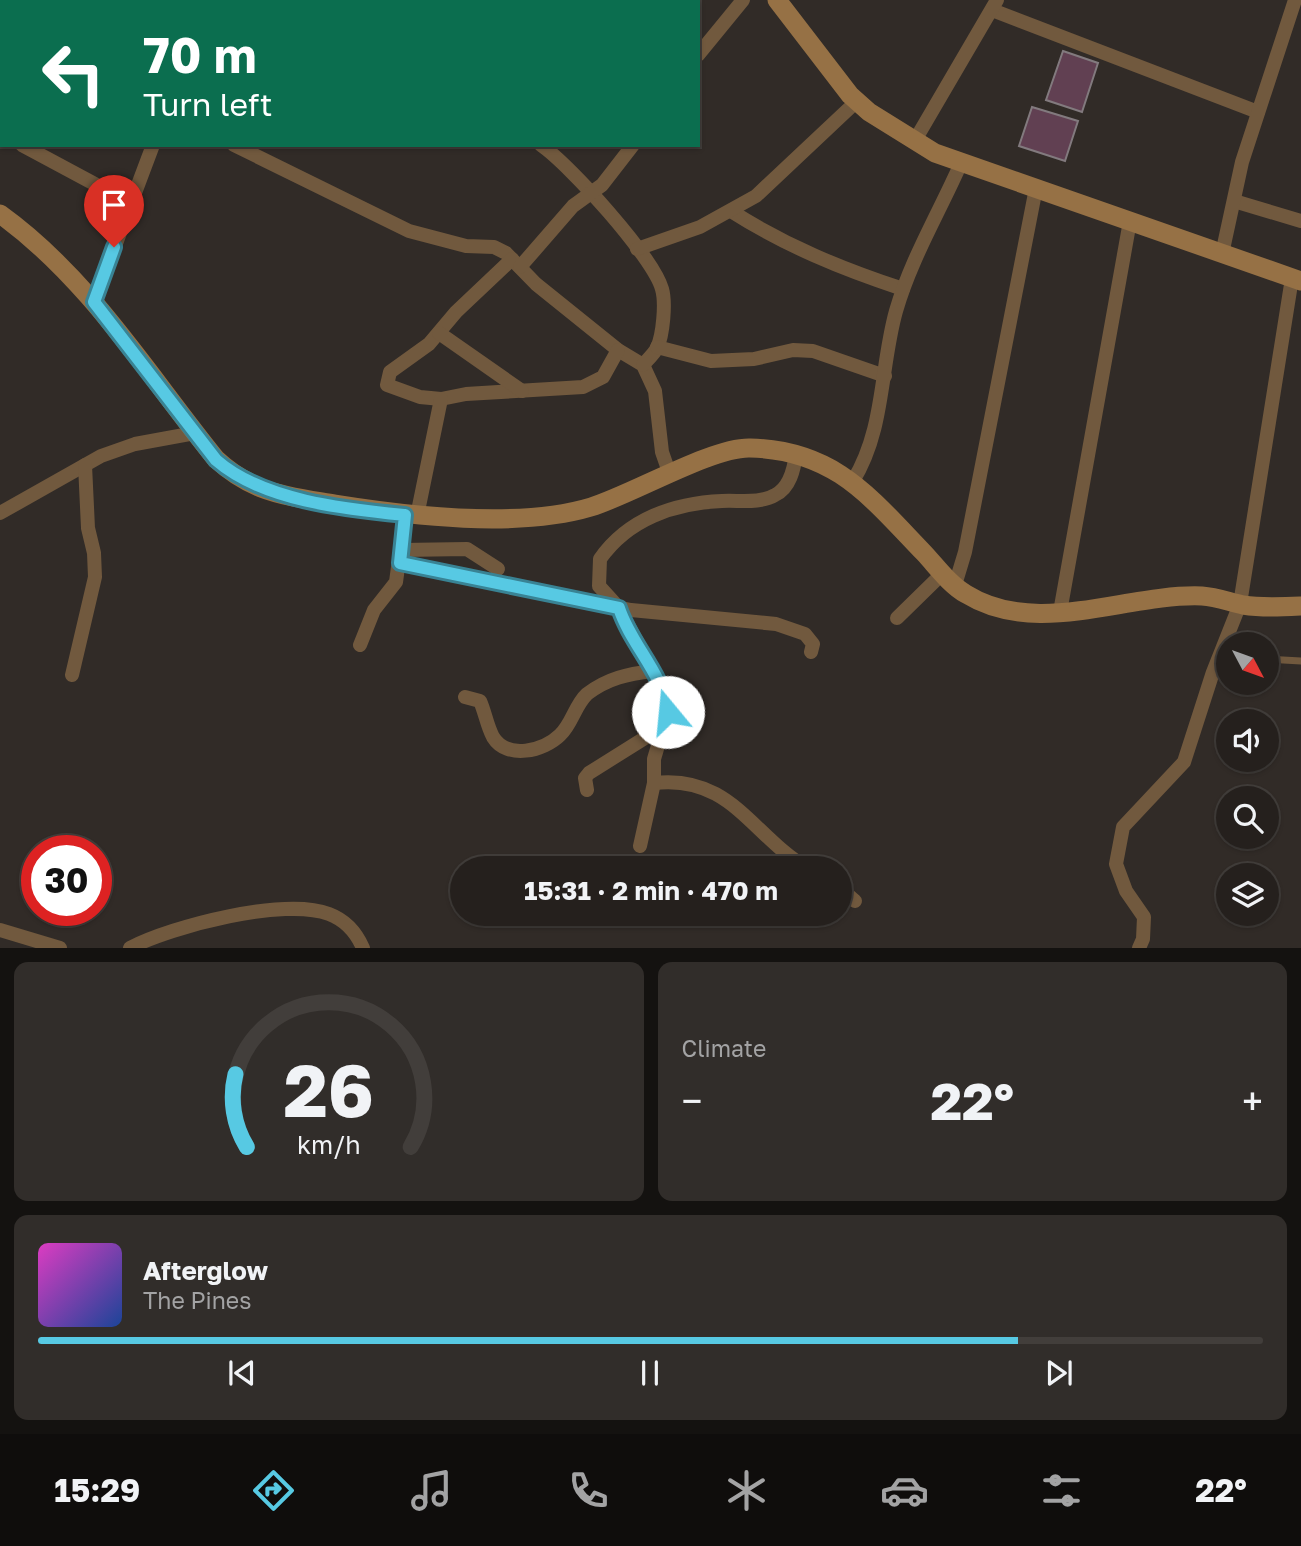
<!DOCTYPE html>
<html lang="en">
<head>
<meta charset="utf-8">
<style>
  body { margin:0; font-family:"Golos Text",sans-serif; background:#312d2a; color:#f1f3f6; height:100vh; display:flex; flex-direction:column; font-size:26px; white-space:nowrap }
  * { box-sizing:border-box; margin:0 }
  p { font-size:23px; color:#a3a3a4 }
  .icon { flex:none; width:38px; height:38px; fill:none; stroke:currentColor; stroke-width:2; stroke-linecap:round; stroke-linejoin:round }
  .map { position:relative; height:948px; overflow:hidden }
  .details { display:flex; flex-direction:column; gap:14px; padding:14px; background:#141210; flex:1 }
  .details>* { flex:none }
  .hud { position:absolute; left:0px; top:0px; width:700px; height:147px; box-shadow:0 2px 5px #0004,0 0 0 2px #423e3b; background:#0b6e4f; color:#fff; overflow:hidden }
  .needle { width:46px; rotate:131deg }
  .buttons { position:absolute; left:1216px; top:632px; display:grid; gap:14px }
  .buttons a { display:grid; place-items:center; width:63px; height:63px; border-radius:50%; background:#25201d; box-shadow:0 2px 5px #0004,0 0 0 2px #423e3b; font-size:35px }
  .speed { position:absolute; left:21px; top:835px; display:flex; gap:14px; font-size:35px; font-weight:700; text-align:center }
  .speed>* { display:grid; place-content:center; width:91px; height:91px; border-radius:50%; background:#25201d; box-shadow:0 2px 5px #0004,0 0 0 2px #423e3b; line-height:1 }
  .speed .limit { border:10px solid #d22; background:#fff; color:#111 }
  .pin { position:absolute; display:grid; place-items:center; width:60px; height:60px; color:#fff; margin:-72px -30px; border-radius:50% 50% 50% 0; rotate:-45deg; box-shadow:0 0 7px #0007 }
  .pin .icon { rotate:45deg }
  .me { position:absolute; width:77px; margin:-38px; rotate:343deg; stroke-linejoin:round; filter:drop-shadow(0 0 5px #0008) }
  .turn { display:flex; align-items:center; gap:24px; height:147px; padding:0 28px; font-size:32px }
  .turn .icon { width:91px; height:91px; stroke-width:2.5 }
  .turn b { display:block; font-size:49px; line-height:60px }
  .big { font-size:52px; font-weight:700; line-height:1.1 }
  .details .card { flex:1; display:flex; flex-direction:column; justify-content:center; gap:10px; min-width:0; padding:0 24px; border-radius:14px; background:#312d2a }
  .details .dial { align-items:center; gap:0 }
  .dial svg { height:182px; overflow:visible; fill:none; stroke:#423e3b; stroke-width:7; stroke-linecap:round; text-anchor:middle }
  .dial text { fill:#f1f3f6; stroke:none }
  .song { display:flex; align-items:center; gap:21px }
  .cover { width:84px; height:84px; border-radius:10px; background:linear-gradient(135deg,hsl(310 70% 55%),hsl(220 70% 35%)) }
  .played { height:7px; border-radius:4px; background:linear-gradient(90deg,#57c9e3 80%,#423e3b 80%) }
  .keys { display:flex; justify-content:space-around; direction:ltr }
  .heat { display:flex; justify-content:space-between; align-items:center; font-size:38px; direction:ltr }
  .details .tiles { flex:1; display:grid; gap:14px; grid-template-columns:1fr 1fr }
  .card:last-child { grid-column:span 2 }
  .trip { position:absolute; left:450px; top:856px; width:402px; height:70px; border-radius:35px; background:#25201d; box-shadow:0 2px 5px #0004,0 0 0 2px #423e3b; font-weight:700; line-height:70px; text-align:center }
  .menu { display:flex; height:112px; justify-content:space-around; align-items:center; background:#0f0d0c; color:#a3a3a4 }
  .menu .icon { width:49px; height:49px }
  .menu .current { color:#57c9e3 }
  .menu b { font-size:32px; color:#f1f3f6 }
  .map>svg:first-child { display:block }
  .building { fill:#614052; stroke:#827a7e; stroke-width:2 }
  .lines { fill:none; stroke-linecap:round; stroke-linejoin:round }
  .lane { stroke:#71593e; stroke-width:7 }
  .street { stroke:#71593e; stroke-width:14 }
  .secondary { stroke:#967145; stroke-width:19 }
  .route-casing { stroke:#398394; stroke-width:18 }
  .route { stroke:#57c9e3; stroke-width:12 }
</style>
</head>
<body>
<div class="map">
<svg width="1301" height="948" viewBox="0 0 1301 948">
  <rect width="100%" height="100%" fill="#312b27"/>
  <!-- building -->
  <g class="building">
    <path d="M1063,51l35,12 -16,49 -36,-12z"/>
    <path d="M1032,107l46,14 -13,40 -46,-15z"/>
  </g>
  <g class="lines">
    <!-- lane -->
    <path class="lane" d="M1267,659l34,2"/>
    <!-- street -->
    <g class="street">
      <path d="M267,0l3,2"/>
      <path d="M542,0l3,2"/>
      <path d="M196,2l1,-2"/>
      <path d="M583,2l1,-2"/>
      <path d="M992,10l266,102"/>
      <path d="M0,16l2,1"/>
      <path d="M698,55l45,-55"/>
      <path d="M0,85l2,-5"/>
      <path d="M0,102l2,2"/>
      <path d="M914,142l83,-142"/>
      <path d="M22,145l110,59"/>
      <path d="M234,145l175,86 57,15 28,1 12,6 30,31 82,66 25,15 12,26 7,61 8,23"/>
      <path d="M541,145c29,20 112,112 121,144 4,14 1,46 -5,59 -3,6 -10,12 -14,17"/>
      <path d="M1234,201l67,20"/>
      <path d="M731,211c55,35 111,58 172,78"/>
      <path d="M637,249l63,-22 56,-31 101,-95"/>
      <path d="M1222,254l20,-92 53,-162"/>
      <path d="M512,259l-56,53 -27,32 -39,28 -3,13 33,12 21,2 25,-5 117,-7 20,-10 15,-27"/>
      <path d="M520,267l53,-61 29,-21 31,-40"/>
      <path d="M94,302l59,-157"/>
      <path d="M439,333l83,58"/>
      <path d="M657,347l54,14 43,-2 39,-9 20,1 72,25"/>
      <path d="M853,481c32,-52 27,-113 43,-170 15,-52 43,-98 65,-148"/>
      <path d="M0,513l101,-57 34,-12 60,-11"/>
      <path d="M417,516l24,-117"/>
      <path d="M402,550l65,-1 31,20"/>
      <path d="M400,563l231,47 145,14 29,10 8,10 -2,8"/>
      <path d="M955,585l10,-33 71,-364"/>
      <path d="M1060,612l70,-391"/>
      <path d="M897,618l46,-45"/>
      <path d="M360,645l14,-35 22,-28 9,-67"/>
      <path d="M72,675l23,-98 -1,-24 -6,-25 -3,-63"/>
      <path d="M465,697l15,4c5,11 7,25 13,36 14,23 51,14 67,-2 12,-11 15,-30 27,-41 21,-16 41,-20 66,-23"/>
      <path d="M654,783c77,-9 98,53 153,85"/>
      <path d="M587,790l-2,-12 4,-5 75,-47"/>
      <path d="M640,846l14,-63v-24l14,-47 -2,-17 -47,-87 -20,-22 1,-27c28,-40 74,-56 122,-58 17,-1 38,3 53,-6 15,-7 19,-26 21,-41"/>
      <path d="M840,888l15,13"/>
      <path d="M0,930l60,18"/>
      <path d="M130,948c42,-22 155,-51 199,-34 16,6 27,18 34,34"/>
      <path d="M1139,948l4,-9 1,-22 -18,-26 -10,-27 7,-37 61,-65 29,-90 27,-68 52,-326"/>
    </g>
    <!-- secondary -->
    <g class="secondary">
      <path d="M777,0l73,95 19,17 66,41 366,128"/>
      <path d="M0,214c89,64 148,161 216,245 14,13 28,22 45,29 23,9 50,12 74,16 75,12 183,25 256,3 42,-13 121,-60 159,-59 85,2 120,49 174,105 13,14 26,32 42,41 71,44 160,-1 236,2 15,1 27,6 41,9 19,3 38,2 58,1"/>
    </g>
  </g>
  <g class="lines">
    <!-- route casing -->
    <g class="route-casing">
      <path id="route" d="M114,247l-20,55 122,158c47,41 129,49 189,55l-5,48 219,45c12,37 44,65 49,104"/>
    </g>
    <!-- route -->
    <use href="#route" class="route"/>
  </g>
</svg>
<div class="buttons">
<a><svg class="needle" viewBox="-14 -14 28 28"><path d="M0-13l5 13h-10z" fill="#e53935"/><path d="M0 13l5-13h-10z" fill="#a3a3a4"/></svg></a>
<a><svg class="icon" aria-label="sound" viewBox="0 0 24 24"><path d="M4 9h4l5-4v14l-5-4H4zM17 9q2 3 0 6"/></svg></a>
<a><svg class="icon" aria-label="search" viewBox="0 0 24 24"><circle cx="10" cy="10" r="6"/><path d="M15 15l6 6"/></svg></a>
<a><svg class="icon" aria-label="layers" viewBox="0 0 24 24"><path d="M12 4l9 5-9 5-9-5zM3 14l9 5 9-5"/></svg></a>
</div>
<div class="speed"><div class="limit">30</div></div>
<div class="pin" style="left:114px;top:247px;background:#d93025"><svg class="icon" aria-label="arrive" viewBox="0 0 24 24"><path d="M6 21V4h12l-3 4 3 4H6"/></svg></div>
<svg class="me" style="left:668px;top:712px" viewBox="-20 -20 40 40"><circle r="19" fill="#fff"/><path d="M0-13L10 11 0 6-10 11z" fill="#57c9e3"/></svg>
<div class="trip">15:31 · 2 min · 470 m</div>
<div class="hud">
<div class="turn"><svg class="icon" aria-label="left" viewBox="0 0 24 24"><path d="M17 20v-9H6M10 6l-5 5 5 5"/></svg><div><b>70 m</b>Turn left</div></div>
</div>
</div>
<section class="details">
<div class="tiles">
<div class="card dial"><svg viewBox="0 0 100 80">
<path d="M14 69A42 42 0 1 1 86 69"/>
<path d="M14 69A42 42 0 0 1 9 37" stroke="#57c9e3"/>
<text x="50" y="56" font-size="32" font-weight="700">26</text>
<text x="50" y="72" font-size="11">km/h</text>
</svg></div>
<div class="card"><p>Climate</p>
<div class="heat"><a>−</a><b class="big">22°</b><a>+</a></div>
</div>
<div class="card">
<div class="song"><i class="cover"></i><div><b>Afterglow</b><p>The Pines</p></div></div>
<div class="played"></div>
<div class="keys"><svg class="icon" aria-label="previous" viewBox="0 0 24 24"><path d="M18 5L8 12l10 7zM5 5v14"/></svg><svg class="icon" aria-label="pause" viewBox="0 0 24 24"><path d="M8 5v14M16 5v14"/></svg><svg class="icon" aria-label="next" viewBox="0 0 24 24"><path d="M6 5l10 7-10 7zM19 5v14"/></svg></div>
</div>
</div>
</section>
<nav class="menu">
<b>15:29</b>
<svg class="icon current" aria-label="directions" viewBox="0 0 24 24"><path d="M12 3l9 9-9 9-9-9zM9 14v-3h6M13 9l2 2-2 2"/></svg>
<svg class="icon" aria-label="music" viewBox="0 0 24 24"><path d="M9 18V5l10-2v13"/><circle cx="6" cy="18" r="3"/><circle cx="16" cy="16" r="3"/></svg>
<svg class="icon" aria-label="phone" viewBox="0 0 24 24"><path d="M5 4h4l2 5-3 2q2 4 5 5l2-3 5 2v4C11 20 4 13 5 4z"/></svg>
<svg class="icon" aria-label="climate" viewBox="0 0 24 24"><path d="M12 3v18M4 7l16 10M4 17L20 7"/></svg>
<svg class="icon" aria-label="car" viewBox="0 0 24 24"><path d="M5 17H2v-5l4-1 3-4h7l3 4 3 1v5h-3M9 17h6M6 11h13"/><circle cx="7" cy="17" r="2"/><circle cx="17" cy="17" r="2"/></svg>
<svg class="icon" aria-label="filters" viewBox="0 0 24 24"><path d="M4 7h16M4 17h16"/><circle cx="9" cy="7" r="2"/><circle cx="15" cy="17" r="2"/></svg>
<b>22°</b>
</nav>
</body>
</html>
